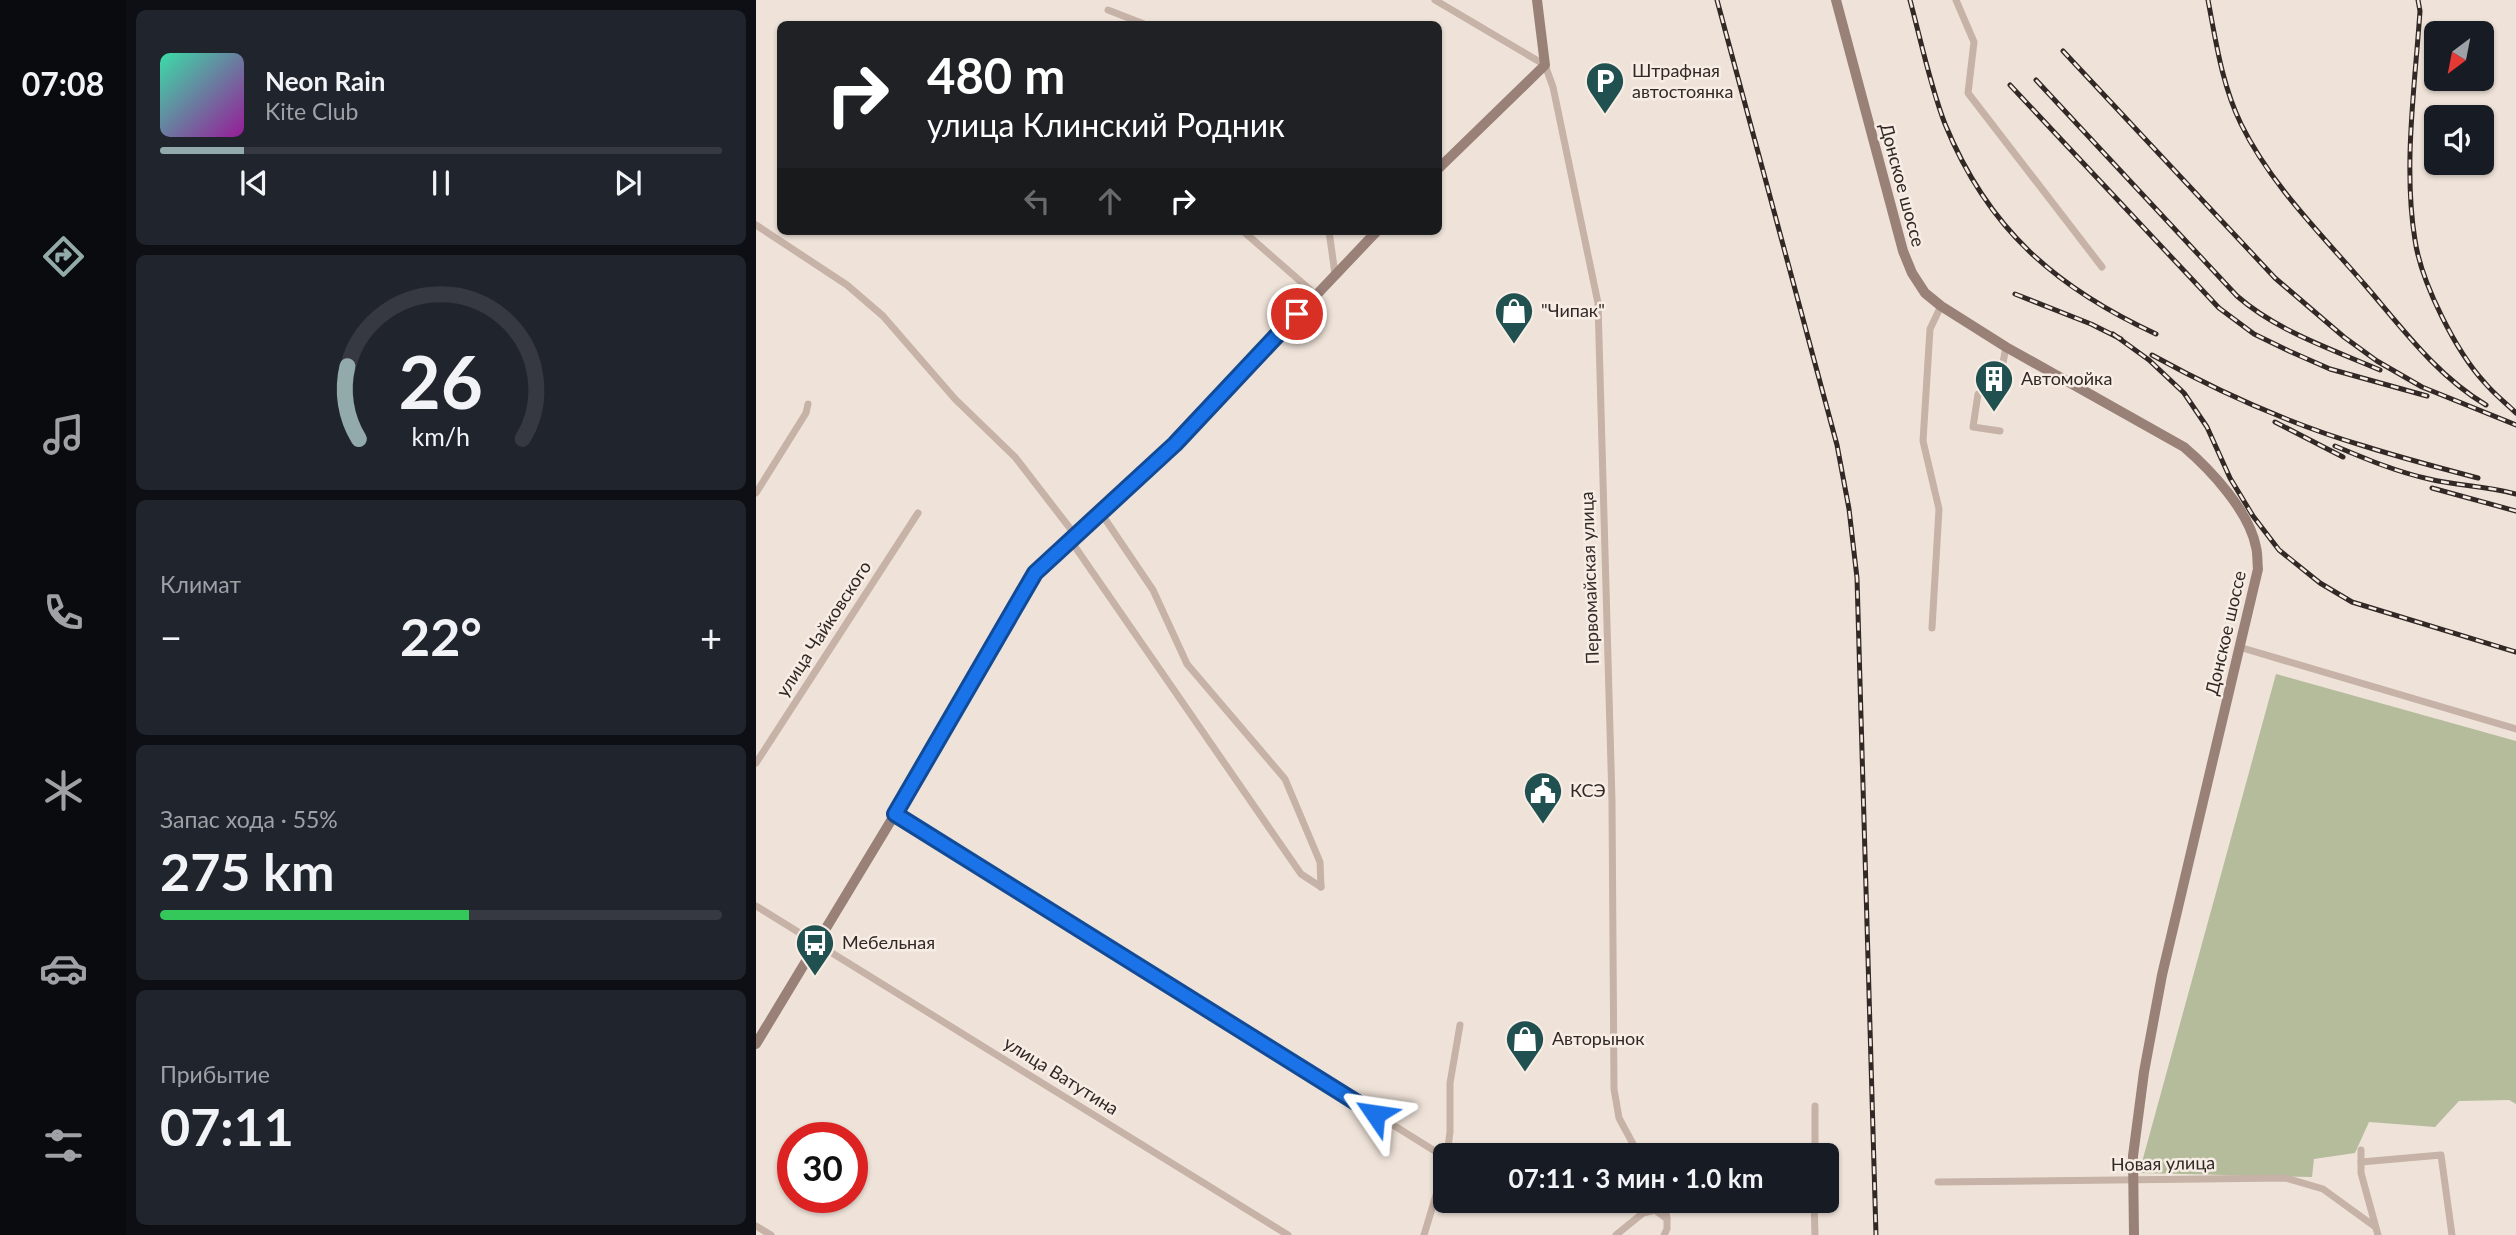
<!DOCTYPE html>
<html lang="ru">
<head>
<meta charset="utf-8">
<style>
  body { margin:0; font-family:Lato,sans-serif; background:#20242c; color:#f1f3f6; height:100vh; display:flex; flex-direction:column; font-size:26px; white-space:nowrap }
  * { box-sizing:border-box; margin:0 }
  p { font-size:23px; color:#9ea1a6 }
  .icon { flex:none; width:38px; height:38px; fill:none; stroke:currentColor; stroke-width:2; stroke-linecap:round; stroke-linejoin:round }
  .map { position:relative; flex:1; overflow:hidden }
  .side { display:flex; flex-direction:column; gap:10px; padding:10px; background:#0d0f14; width:630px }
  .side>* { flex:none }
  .banner { position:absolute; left:21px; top:21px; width:665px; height:214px; border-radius:10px; box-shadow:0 2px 5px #0004; background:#202124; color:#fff; overflow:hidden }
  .needle { width:46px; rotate:212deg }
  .controls { position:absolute; left:1668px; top:21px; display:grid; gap:14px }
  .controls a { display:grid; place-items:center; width:70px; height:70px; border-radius:10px; background:#171b24; box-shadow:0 2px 5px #0004; font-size:35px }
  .speed { position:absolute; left:21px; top:1122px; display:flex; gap:14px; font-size:35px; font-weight:700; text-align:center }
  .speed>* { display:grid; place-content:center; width:91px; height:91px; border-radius:50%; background:#171b24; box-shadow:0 2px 5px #0004; line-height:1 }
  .speed .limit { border:10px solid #d22; background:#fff; color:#111 }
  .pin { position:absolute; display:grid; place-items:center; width:60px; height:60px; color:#fff; margin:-30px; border:4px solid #fff; border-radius:50%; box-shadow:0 2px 7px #0007 }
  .me { position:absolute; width:77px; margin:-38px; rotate:302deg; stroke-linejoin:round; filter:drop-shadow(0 0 5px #0008) }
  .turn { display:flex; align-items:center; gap:24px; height:147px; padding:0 35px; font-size:32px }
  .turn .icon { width:91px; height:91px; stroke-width:2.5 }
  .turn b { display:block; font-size:49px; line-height:60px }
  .lanes { display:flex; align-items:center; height:66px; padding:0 35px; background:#0003; justify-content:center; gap:35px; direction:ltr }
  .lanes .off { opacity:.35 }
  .big { font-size:52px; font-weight:700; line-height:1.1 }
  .side .tile { flex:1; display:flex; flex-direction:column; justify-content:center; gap:10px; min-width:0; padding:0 24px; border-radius:10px; background:#20242c }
  .side .dial { align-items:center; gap:0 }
  .dial svg { height:182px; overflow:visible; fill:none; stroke:#363941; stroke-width:7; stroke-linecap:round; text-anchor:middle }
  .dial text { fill:#f1f3f6; stroke:none }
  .song { display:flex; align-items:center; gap:21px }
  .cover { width:84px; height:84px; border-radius:10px; background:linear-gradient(135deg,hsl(160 70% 55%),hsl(300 70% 35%)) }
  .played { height:7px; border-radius:4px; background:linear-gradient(90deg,#93aaab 15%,#363941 15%) }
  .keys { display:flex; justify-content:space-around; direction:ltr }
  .heat { display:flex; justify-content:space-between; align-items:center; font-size:38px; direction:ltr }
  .charge { height:10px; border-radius:5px; background:linear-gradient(90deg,#34c759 55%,#363941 0) }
  .trip { position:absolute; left:677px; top:1143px; width:406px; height:70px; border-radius:10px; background:#171b24; box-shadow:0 2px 5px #0004; font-weight:700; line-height:70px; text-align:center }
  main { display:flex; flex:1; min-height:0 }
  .dock { display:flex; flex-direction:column; width:126px; justify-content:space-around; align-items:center; background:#090b0e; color:#9ea1a6 }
  .dock .icon { width:49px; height:49px }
  .dock .on { color:#93aaab }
  .dock b { font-size:32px; color:#f1f3f6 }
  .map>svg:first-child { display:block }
  .green { fill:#b4bc9b }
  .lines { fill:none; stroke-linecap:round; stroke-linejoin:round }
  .minor { stroke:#c6b2a6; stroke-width:7 }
  .secondary { stroke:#998178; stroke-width:10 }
  .rail-casing { stroke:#322926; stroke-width:5 }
  .rail { stroke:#f7ede5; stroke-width:2.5; stroke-dasharray:8; stroke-linecap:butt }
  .route-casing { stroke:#114b97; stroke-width:18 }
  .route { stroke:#1a73e8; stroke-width:12 }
  .labels { text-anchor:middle; stroke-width:5; stroke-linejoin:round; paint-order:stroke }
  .poi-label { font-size:18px; fill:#322926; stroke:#f7ede5; text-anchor:start }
  .street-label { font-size:18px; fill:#322926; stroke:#f7ede5 }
</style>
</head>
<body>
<main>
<nav class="dock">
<b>07:08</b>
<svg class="icon on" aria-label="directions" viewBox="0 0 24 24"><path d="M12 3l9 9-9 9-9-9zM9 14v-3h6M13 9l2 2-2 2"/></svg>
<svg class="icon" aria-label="music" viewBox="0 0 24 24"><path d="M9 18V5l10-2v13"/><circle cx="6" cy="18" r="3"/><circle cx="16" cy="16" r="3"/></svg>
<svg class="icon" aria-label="phone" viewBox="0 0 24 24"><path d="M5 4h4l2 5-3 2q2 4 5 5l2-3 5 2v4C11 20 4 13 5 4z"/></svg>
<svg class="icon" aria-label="climate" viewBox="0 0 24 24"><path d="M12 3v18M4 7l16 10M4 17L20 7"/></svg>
<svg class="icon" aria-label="car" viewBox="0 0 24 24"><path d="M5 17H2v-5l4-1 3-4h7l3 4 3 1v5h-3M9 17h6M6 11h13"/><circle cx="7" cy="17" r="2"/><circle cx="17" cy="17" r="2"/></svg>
<svg class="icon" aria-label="filters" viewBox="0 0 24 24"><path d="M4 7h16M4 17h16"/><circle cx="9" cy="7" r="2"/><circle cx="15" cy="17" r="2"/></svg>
</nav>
<section class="side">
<div class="tile">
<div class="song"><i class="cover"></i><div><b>Neon Rain</b><p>Kite Club</p></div></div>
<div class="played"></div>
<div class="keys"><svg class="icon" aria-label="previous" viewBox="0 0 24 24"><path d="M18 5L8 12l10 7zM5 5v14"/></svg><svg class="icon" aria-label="pause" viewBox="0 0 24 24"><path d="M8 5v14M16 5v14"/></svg><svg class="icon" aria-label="next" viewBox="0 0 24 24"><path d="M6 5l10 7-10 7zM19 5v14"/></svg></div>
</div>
<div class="tile dial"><svg viewBox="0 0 100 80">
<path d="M14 69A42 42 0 1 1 86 69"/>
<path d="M14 69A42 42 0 0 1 9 37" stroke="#93aaab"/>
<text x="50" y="56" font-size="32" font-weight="700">26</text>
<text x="50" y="72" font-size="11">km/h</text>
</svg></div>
<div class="tile"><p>Климат</p>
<div class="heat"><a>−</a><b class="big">22°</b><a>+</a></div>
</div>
<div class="tile"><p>Запас хода · 55%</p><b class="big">275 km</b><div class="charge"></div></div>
<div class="tile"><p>Прибытие</p><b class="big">07:11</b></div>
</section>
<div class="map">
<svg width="1760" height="1235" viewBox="0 0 1760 1235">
  <rect width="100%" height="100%" fill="#efe3d9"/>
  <!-- green -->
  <path class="green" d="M1520,674l240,67v363l-7,-4 -50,1 -24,26 -66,-5 -14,31 -41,6 -2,18 -173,-4z"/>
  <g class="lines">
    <!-- minor -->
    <g class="minor">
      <path d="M679,0l110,65 8,22 45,216 14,498 2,288 5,29 20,37"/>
      <path d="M1200,0l18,42 -6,51 134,174"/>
      <path d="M352,10l36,14"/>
      <path d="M0,225l91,60 36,31 72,83 60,58 61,79"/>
      <path d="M487,231l73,64"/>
      <path d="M573,231l6,43"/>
      <path d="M1244,431l-27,-4 5,-33 20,-5 8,-42"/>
      <path d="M0,493l50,-80 2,-9"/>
      <path d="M345,513l52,77 34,74 98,115 35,83 1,25"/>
      <path d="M315,541l230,333 20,13"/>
      <path d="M1176,628l7,-119 -16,-68 7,-112 11,-23"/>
      <path d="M1483,647l277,82"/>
      <path d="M0,763l162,-250"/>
      <path d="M139,814l551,344"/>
      <path d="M0,906l532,329"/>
      <path d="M1605,1150v23l17,62"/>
      <path d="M691,1155l3,-23v-49l10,-58"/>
      <path d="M1059,1155v-49"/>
      <path d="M1605,1162l80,-7 11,80"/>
      <path d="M1182,1182l348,-4 37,11 51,37"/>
      <path d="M908,1200l3,18"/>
      <path d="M1058,1200l1,35"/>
      <path d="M0,1226l15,9"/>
      <path d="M668,1235l22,-73"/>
      <path d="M860,1235l27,-22 12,-3 12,9v10l-3,6"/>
    </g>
    <!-- secondary -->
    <g class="secondary">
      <path d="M1080,0l67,251 9,22 13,20 16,13 65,41 178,100c27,23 65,64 72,100 2,7 1,15 2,22l-96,406 -18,97 -11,84 1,79"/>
      <path d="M682,169l107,-104 -8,-65"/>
      <path d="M0,1044l139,-230 141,-241 139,-129 202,-213"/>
    </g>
    <!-- rail casing -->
    <g class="rail-casing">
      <g id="rail">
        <path d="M961,0l120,445 12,64 8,69 19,657"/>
        <path d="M1154,0c11,41 20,85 35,124 43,105 110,163 211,210"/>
        <path d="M1452,0c8,42 14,85 33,124 30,61 80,110 124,161 37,43 72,91 121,120"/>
        <path d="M1662,0l2,11c-5,74 -17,156 -5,229 6,42 41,112 70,143 9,11 21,20 31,30"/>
        <path d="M1307,51l212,227 69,59 33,24 45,26 94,38"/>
        <path d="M1280,80l201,216c40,35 94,53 143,74"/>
        <path d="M1254,85l209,223 35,26 35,17 41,18 97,27"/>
        <path d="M1259,294l76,30 30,15"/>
        <path d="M1357,334l36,26 35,33 23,34 23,51 23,38 26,34 41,33 32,19 164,50"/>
        <path d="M1396,355c67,37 138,69 212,91 38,12 76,22 114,32"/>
        <path d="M1519,422l68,35"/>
        <path d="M1579,446c31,13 62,26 94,33 29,7 58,7 87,15"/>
        <path d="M1676,488l84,23"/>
      </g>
    </g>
    <!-- rail -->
    <use href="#rail" class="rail"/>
  </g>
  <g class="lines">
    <!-- route casing -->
    <g class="route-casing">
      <path id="route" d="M541,314l-122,130 -140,129 -140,241 480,300"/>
    </g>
    <!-- route -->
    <use href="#route" class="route"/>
  </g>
  <!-- icons -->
  <defs>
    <g id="parking-pin" transform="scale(2.0125)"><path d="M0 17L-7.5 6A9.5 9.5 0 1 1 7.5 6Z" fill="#20504f" stroke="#f7ede5"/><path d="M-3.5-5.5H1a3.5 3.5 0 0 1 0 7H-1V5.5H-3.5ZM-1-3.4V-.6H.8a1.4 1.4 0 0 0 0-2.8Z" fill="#fff"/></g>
    <g id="shop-pin" transform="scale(2.0125)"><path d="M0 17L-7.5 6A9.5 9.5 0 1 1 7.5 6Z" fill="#20504f" stroke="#f7ede5"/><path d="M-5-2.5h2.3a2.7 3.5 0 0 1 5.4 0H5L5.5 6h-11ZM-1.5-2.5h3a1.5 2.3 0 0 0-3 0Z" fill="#fff"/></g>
    <g id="building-pin" transform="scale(2.0125)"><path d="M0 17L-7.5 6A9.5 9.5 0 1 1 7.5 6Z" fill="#20504f" stroke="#f7ede5"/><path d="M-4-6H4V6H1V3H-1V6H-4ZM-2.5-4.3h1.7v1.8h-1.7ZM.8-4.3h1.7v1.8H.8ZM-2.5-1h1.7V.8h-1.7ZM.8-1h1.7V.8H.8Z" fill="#fff"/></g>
    <g id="civic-pin" transform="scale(2.0125)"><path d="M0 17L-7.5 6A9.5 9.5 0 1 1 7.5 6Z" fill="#20504f" stroke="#f7ede5"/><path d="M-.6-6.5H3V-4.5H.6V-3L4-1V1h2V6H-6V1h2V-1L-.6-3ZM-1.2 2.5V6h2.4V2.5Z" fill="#fff"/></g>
    <g id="bus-pin" transform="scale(2.0125)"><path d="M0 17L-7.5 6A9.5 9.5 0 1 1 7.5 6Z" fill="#20504f" stroke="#f7ede5"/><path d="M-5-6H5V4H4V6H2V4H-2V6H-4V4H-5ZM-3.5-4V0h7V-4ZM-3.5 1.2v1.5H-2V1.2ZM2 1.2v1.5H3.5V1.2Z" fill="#fff"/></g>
  </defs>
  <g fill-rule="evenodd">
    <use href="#parking-pin" x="849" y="81"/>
    <use href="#shop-pin" x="758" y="311"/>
    <use href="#building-pin" x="1238" y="379"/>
    <use href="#civic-pin" x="787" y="791"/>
    <use href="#bus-pin" x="59" y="943"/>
    <use href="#shop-pin" x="769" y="1039"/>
  </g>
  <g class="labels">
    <!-- poi labels -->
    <g class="poi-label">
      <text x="876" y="77">Штрафная<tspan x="876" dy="21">автостоянка</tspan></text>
      <text x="785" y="317">"Чипак"</text>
      <text x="1265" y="385">Автомойка</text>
      <text x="814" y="797">КСЭ</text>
      <text x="86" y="949">Мебельная</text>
      <text x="796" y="1045">Авторынок</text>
    </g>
    <!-- street labels -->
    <g class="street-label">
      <text transform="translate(1146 185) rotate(75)" y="6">Донское шоссе</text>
      <text transform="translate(834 578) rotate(-92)" y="6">Первомайская улица</text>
      <text transform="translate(68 629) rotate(-57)" y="6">улица Чайковского</text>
      <text transform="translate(1470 633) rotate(-77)" y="6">Донское шоссе</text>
      <text transform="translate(305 1076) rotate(32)" y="6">улица Ватутина</text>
      <text transform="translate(1407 1164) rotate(-1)" y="6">Новая улица</text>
    </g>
  </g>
</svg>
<div class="controls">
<a><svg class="needle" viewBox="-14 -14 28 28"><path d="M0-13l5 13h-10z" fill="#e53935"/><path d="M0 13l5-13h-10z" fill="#9ea1a6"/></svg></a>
<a><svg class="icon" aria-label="sound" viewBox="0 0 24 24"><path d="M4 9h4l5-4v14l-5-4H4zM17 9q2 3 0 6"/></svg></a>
</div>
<div class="speed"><div class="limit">30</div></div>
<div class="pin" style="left:541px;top:314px;background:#d93025"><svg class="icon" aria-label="arrive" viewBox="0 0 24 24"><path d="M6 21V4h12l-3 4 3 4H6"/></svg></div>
<svg class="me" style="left:619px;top:1114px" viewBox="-20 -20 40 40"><path d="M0-17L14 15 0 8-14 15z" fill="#1a73e8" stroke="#fff" stroke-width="4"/></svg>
<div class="trip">07:11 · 3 мин · 1.0 km</div>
<div class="banner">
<div class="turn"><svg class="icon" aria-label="right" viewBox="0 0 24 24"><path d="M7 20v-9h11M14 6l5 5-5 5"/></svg><div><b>480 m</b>улица Клинский Родник</div></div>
<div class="lanes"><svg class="icon off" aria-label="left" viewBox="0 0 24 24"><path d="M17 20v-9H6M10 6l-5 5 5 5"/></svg><svg class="icon off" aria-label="ahead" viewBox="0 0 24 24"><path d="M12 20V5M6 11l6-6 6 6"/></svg><svg class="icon" aria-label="right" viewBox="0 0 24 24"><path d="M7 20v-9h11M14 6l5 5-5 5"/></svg></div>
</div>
</div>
</main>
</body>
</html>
